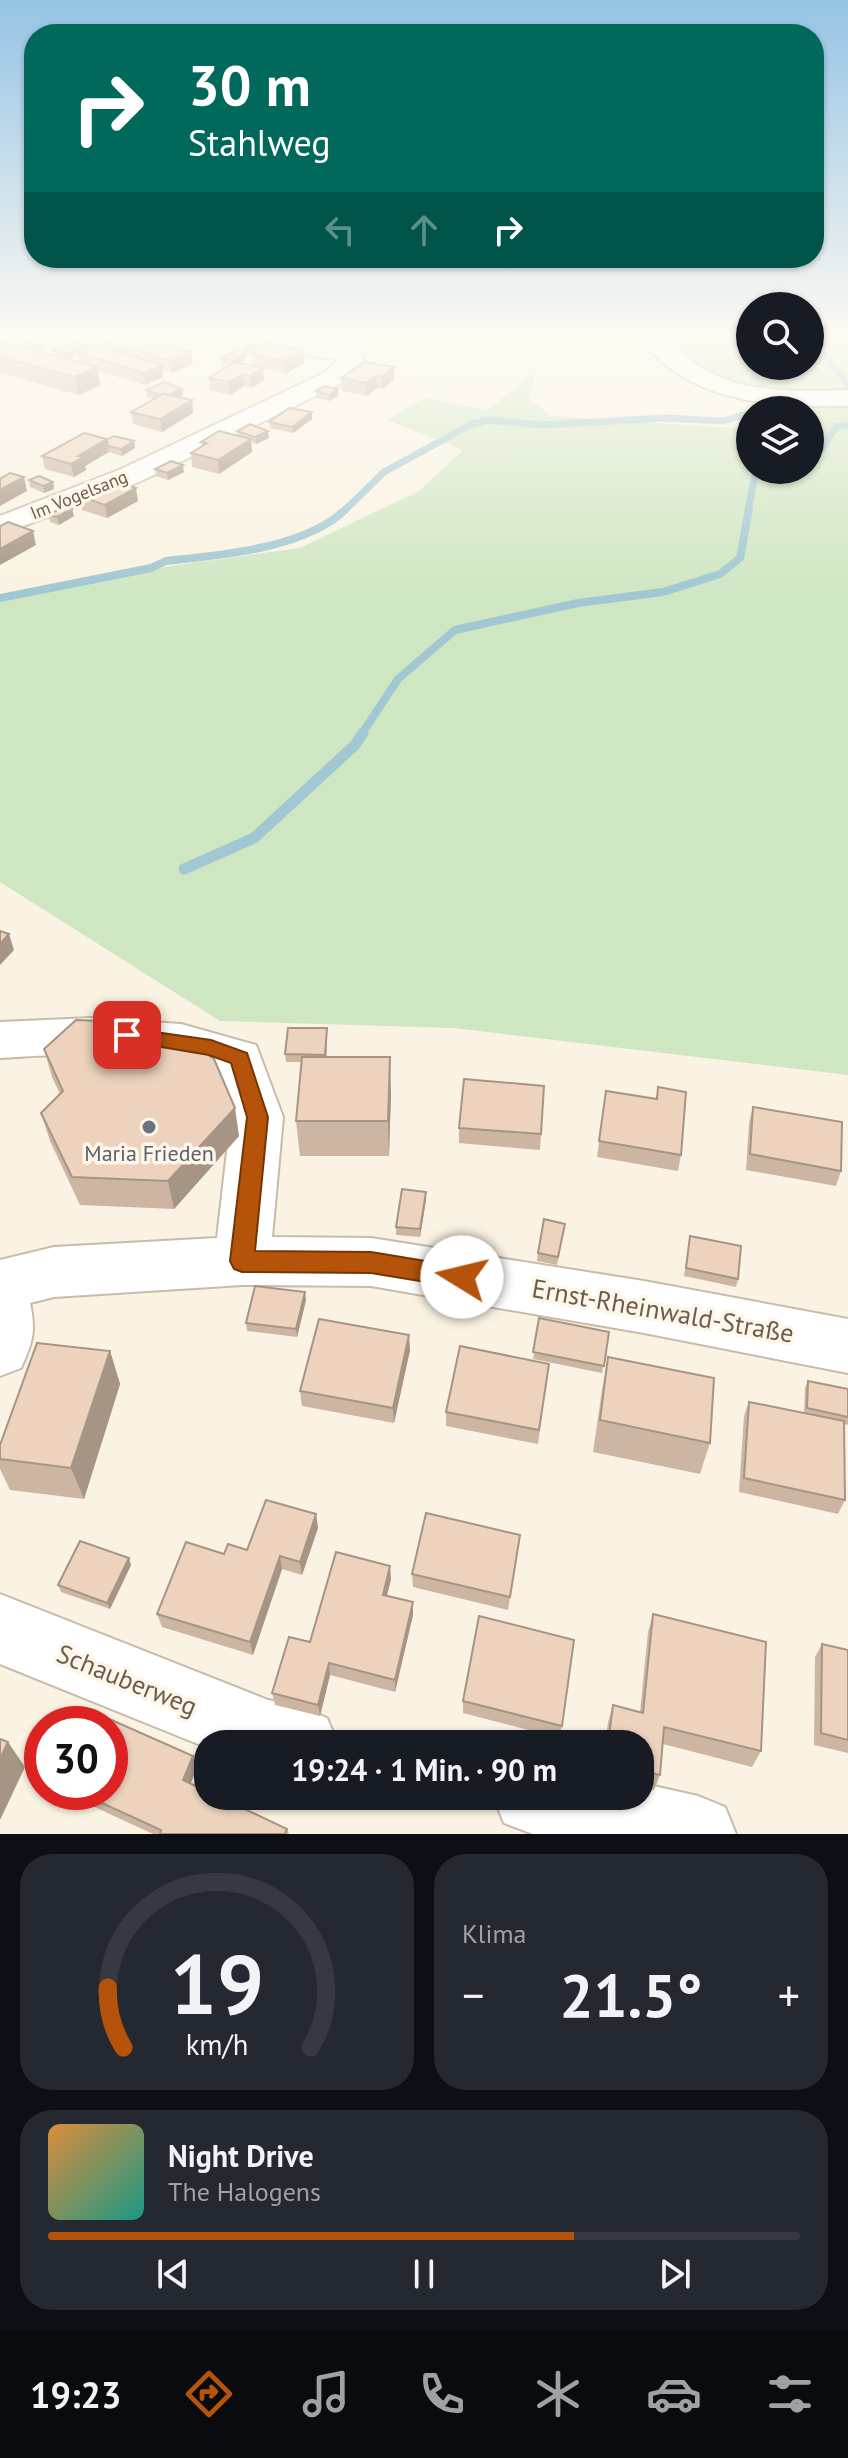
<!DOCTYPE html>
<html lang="de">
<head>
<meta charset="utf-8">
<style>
  body { margin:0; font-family:"PT Sans",sans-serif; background:#242831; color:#f1f3f6; height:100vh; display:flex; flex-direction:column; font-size:30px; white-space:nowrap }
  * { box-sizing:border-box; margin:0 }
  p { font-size:26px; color:#9ea1a6 }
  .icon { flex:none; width:44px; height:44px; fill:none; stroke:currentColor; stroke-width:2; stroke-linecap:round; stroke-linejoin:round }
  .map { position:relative; height:1834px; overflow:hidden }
  .side { display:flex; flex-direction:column; gap:20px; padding:20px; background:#0d0f14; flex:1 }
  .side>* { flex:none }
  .hud { position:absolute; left:24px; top:24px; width:800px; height:244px; border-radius:32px; box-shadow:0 2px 6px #0004; background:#00695c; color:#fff; overflow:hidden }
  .buttons { position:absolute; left:736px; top:292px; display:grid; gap:16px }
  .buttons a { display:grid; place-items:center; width:88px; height:88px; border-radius:50%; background:#171b24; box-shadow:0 2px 6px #0004; font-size:40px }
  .speed { position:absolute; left:24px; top:1706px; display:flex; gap:16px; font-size:40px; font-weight:700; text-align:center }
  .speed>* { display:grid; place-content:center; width:104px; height:104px; border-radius:50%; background:#171b24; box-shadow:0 2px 6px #0004; line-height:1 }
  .speed .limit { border:12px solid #d22; background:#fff; color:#111 }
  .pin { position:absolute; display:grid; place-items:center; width:68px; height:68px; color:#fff; margin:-34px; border-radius:16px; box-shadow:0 4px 12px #0006 }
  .me { position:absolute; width:88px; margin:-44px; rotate:279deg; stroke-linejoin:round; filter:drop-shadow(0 0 6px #0008) }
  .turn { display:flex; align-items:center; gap:28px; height:168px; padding:0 32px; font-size:36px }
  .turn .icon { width:104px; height:104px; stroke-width:2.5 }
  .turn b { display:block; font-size:56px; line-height:68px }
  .lanes { display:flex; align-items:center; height:76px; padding:0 32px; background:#0003; justify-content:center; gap:40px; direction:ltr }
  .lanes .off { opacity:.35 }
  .big { font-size:60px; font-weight:700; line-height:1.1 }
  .side .card { flex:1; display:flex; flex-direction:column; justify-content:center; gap:12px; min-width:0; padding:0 28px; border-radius:32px; background:#242831 }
  .side .dial { align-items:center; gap:0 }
  .dial svg { height:208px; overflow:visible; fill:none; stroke:#363941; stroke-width:7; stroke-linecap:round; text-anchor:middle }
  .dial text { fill:#f1f3f6; stroke:none }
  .song { display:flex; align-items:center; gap:24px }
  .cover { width:96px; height:96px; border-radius:12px; background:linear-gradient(135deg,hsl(30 70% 55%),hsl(170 70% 35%)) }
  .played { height:8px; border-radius:4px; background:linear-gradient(90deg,#b45309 70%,#363941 70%) }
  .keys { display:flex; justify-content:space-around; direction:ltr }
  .heat { display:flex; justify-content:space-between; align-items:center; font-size:44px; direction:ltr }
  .side .tiles { flex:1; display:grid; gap:20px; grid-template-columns:1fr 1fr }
  .card:last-child { grid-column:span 2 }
  .trip { position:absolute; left:194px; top:1730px; width:460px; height:80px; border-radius:32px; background:#171b24; box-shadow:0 2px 6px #0004; font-weight:700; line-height:80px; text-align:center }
  .tabs { display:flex; height:128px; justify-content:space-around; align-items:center; background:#090b0e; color:#9ea1a6 }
  .tabs .icon { width:56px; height:56px }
  .tabs .current { color:#b45309 }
  .tabs b { font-size:36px; color:#f1f3f6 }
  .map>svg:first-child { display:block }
  .green { fill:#cfe6c3 }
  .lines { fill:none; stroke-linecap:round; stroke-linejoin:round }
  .stream-far2 { stroke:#a1c7d2; stroke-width:7 }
  .stream-far1 { stroke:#a1c7d2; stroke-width:8 }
  .stream { stroke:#a1c7d2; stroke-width:11 }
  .minor-casing { stroke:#c9bbab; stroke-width:4 }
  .minor { fill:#fff; fill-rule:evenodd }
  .wall { fill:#ccb5a3; fill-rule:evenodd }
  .shaded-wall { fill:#a69484 }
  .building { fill:#edd3bd; stroke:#a69484; stroke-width:2 }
  .route { fill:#b45309; stroke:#753606; stroke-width:2 }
  .worship-dot { fill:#6b7280; stroke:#fdf7e9; stroke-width:3 }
  .labels { text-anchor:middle; stroke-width:7; stroke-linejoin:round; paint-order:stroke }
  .far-street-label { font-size:18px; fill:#6f5b4c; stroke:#fdf7e9 }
  .worship-label { font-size:22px; fill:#5b616d; stroke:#fdf7e9 }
  .near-street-label { font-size:26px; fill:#6f5b4c; stroke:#fdf7e9 }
</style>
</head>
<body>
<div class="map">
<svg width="848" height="1834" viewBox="0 0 848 1834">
  <rect width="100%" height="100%" fill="#faf3e3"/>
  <!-- green -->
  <g class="green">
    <path d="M287,334h252l-20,16 -174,-8z"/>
    <path d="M661,334h89v32h60v-32h38v58c-52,2 -107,-3 -153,-29 -12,-7 -23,-20 -34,-29z"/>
    <path d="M530,375l5,1 -6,24 23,16 180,12 18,-5v47h60v-60h-19l21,-6 36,-2v673l-394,-47 -234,-7 -220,-139v-286l177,-31 123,-17 119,-57 44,-41 -76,-30 37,-22 64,12z"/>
  </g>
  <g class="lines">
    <!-- stream-far2 -->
    <g class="stream-far2">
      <path d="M810,347l11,5 27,32"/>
      <path d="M761,366l-8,10 11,10"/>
      <path d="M810,460l6,-3 20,-30 12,-2"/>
      <path d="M344,511l40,-39 88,-48 17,-4 52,5 124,-7 58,3 27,-8"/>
      <path d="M748,511l7,-36 11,-5"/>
    </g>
    <!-- stream-far1 -->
    <g class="stream-far1">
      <path d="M0,598l151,-30 15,-7c54,-6 139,-12 180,-52"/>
      <path d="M361,735l37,-56 57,-49 123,-27 85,-11 57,-18 20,-16 9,-49"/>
    </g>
    <!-- stream -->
    <path class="stream" d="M184,869l70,-31 101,-93 8,-12"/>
    <!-- minor casing -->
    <g class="minor-casing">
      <g id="minor">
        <path d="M0,334h13l-4,5 -9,2z"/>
        <path d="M232,334h36l82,14 9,2 5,12 -24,22 -201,98 -139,53v-19l119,-46 203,-96 17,-14 -68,-11 -35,-10z"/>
        <path d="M637,334h26c12,11 24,24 38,33 42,28 98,24 147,23v16c-78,1 -161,-2 -211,-72z"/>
        <path d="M91,1018l90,6 75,21 27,72 -11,120 99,1 273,43 204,38v54l-204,-40 -273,-47 -129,-1 -188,12 -24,6c6,28 3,39 -9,65l-21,8v-116l54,-13 163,-9 14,-121 -13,-47c-70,-23 -146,-16 -218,-12v-36z"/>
        <path d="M0,1594l268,106 33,7 26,11 11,26h-130v4l-208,-84z"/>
        <path d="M640,1783l58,13 27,11 11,27h-203l-29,-11 -11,-27h147z"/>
      </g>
    </g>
    <!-- minor -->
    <use href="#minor" class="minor"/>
  </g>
  <!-- wall -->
  <g class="wall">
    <path d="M68,334h62l63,30 -21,9 -10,-3 1,7 -18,8 -47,-14 2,14 -21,10 -79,-22v-32l27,7 -1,-6 19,6 -7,3 16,5 -1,-5 21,-8 -5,-2zM78,354l1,8 -13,-3z"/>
    <path d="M245,344l59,7v12l-19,11 -22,-6 1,12 -12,8 -8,-2 -14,9 -20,-5 -1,-12 20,-12 -7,-1v-7l9,-4v-2l14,-2zM247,356l5,1 1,8 -13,-2z"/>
    <path d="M394,367v13l-12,9 -5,-1 -10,8 -25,-5 -1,-13z"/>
    <path d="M182,389l1,6 -5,2 14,3 1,13 -31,19 -29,-8 -2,-12 22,-13 -6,-2 -1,-7z"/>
    <path d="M338,389v7l-9,5 -13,-3v-7z"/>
    <path d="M312,419l-19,14 -23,-5 -1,-6z"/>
    <path d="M237,431l32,7 -13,6 -5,-2 1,10 -33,22 -27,-7 -1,-14 11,-7 -1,-4 36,-7z"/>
    <path d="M107,440l27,1 1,7 -13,8 -13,-4 -24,14 1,4 -12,7 -29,-8 -3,-13z"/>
    <path d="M155,469l29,3 -16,8 -12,-4z"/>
    <path d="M29,480l24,2 1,7 -10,4 -14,-6z"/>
    <path d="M79,496l59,5 -31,17 -25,-8z"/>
    <path d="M72,509l2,7 -15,9 -9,-3 -1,-7z"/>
    <path d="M327,1028v29l64,36 -2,63h-89l-4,-35 6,-59h-16l-1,-8z"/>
    <path d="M117,1046l122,90 -65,73 -94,-4 -30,-64 -9,-28 19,-19 -8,-17 -8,-28z"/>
    <path d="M658,1087l23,68 -3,16 -81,-14 9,-66 50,8z"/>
    <path d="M753,1107l88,64 -5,15 -90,-16 3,-47z"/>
    <path d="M459,1128l82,6 -1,16 -81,-7z"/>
    <path d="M426,1200l-6,37 -24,-2v-8z"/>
    <path d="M565,1224l-8,41 -20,-4 1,-8z"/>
    <path d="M690,1236l48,43 -2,8 -52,-11z"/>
    <path d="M306,1300l-9,37 -50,-6 -1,-8z"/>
    <path d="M539,1318l70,14 -7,41 -69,-14z"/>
    <path d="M410,1350l-16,73 -92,-17 -2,-15z"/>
    <path d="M110,1351l10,33 -36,115 -74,-9 -10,-21v-24z"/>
    <path d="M608,1357l102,86 -10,31 -107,-22 9,-62z"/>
    <path d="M549,1364l-11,80 -92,-18v-14z"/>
    <path d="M808,1381l40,8v36l-4,-1 1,76 -7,14 -99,-22 5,-76 5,-14 55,11 1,-25z"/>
    <path d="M316,1514l2,14 -16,47 -20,-6 -29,86 -91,-28 -5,-13 67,-60 23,-4z"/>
    <path d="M520,1535l-12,75 -95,-23 -1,-13z"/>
    <path d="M131,1565l-21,44 -49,-17 -3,-7z"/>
    <path d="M391,1579l-4,16 26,7v13l-18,77 -65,-17 -10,41 -45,-11 -3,-12 38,-51z"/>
    <path d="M653,1614l108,137 -9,16 -89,-23 -3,31 -6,15 -14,-3v-43h-35l3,-22 5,-17 27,7 8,-80z"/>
    <path d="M822,1644l26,6v103l-34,-8 1,-88z"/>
    <path d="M463,1701l99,25 -3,12 -96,-25z"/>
    <path d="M197,1767l-6,16 96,46 2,5h-136l-91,-42h48z"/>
  </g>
  <!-- shaded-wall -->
  <g class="shaded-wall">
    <path d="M44,342l1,6 -8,4 -1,-7z"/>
    <path d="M85,345l1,6 -23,9 -1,-6z"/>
    <path d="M247,351v6l-13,10 -1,-6z"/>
    <path d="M304,351v12l-19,11v-13z"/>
    <path d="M191,352l2,12 -21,9 -1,-12z"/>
    <path d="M162,365l1,12 -18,8 -2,-12z"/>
    <path d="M97,367l3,18 -21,10 -4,-18z"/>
    <path d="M394,367v13l-12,9v-12z"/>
    <path d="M263,368l1,12 -12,8 -2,-12z"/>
    <path d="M243,374l1,12 -14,9 -1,-13z"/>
    <path d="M376,376l1,12 -10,8 -1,-13z"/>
    <path d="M182,389l1,6 -18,8 -1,-6z"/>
    <path d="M338,389v7l-9,5v-6z"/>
    <path d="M192,400l1,13 -31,19 -2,-13z"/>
    <path d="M312,412v7l-19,14 -1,-6z"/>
    <path d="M268,431l1,7 -13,6 -1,-7z"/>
    <path d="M107,439l2,13 -24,14 1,4 -12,7 -3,-13 7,-8z"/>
    <path d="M251,439l1,13 -33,22 -1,-14z"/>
    <path d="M134,441l1,7 -13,8 -1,-7z"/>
    <path d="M183,465l1,7 -16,8 -1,-7z"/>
    <path d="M24,477l3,14 -27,15v-16z"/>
    <path d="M53,482l1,7 -10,4 -1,-7z"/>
    <path d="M136,488l2,13 -31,17 -2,-13z"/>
    <path d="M72,509l2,7 -15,9 -2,-8z"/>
    <path d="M33,531l3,14 -36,20v-16z"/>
    <path d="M9,934l5,16 -14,15v-21z"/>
    <path d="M390,1057l1,36 -2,63 -1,-35z"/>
    <path d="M235,1108l4,28 -65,73 -6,-28z"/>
    <path d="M426,1192v8l-6,37v-8z"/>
    <path d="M305,1292l1,8 -9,37 -1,-8z"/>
    <path d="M409,1335l1,15 -16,73 -1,-15z"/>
    <path d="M110,1351l10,33 -36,115 -13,-31z"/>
    <path d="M316,1514l2,14 -16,47 -2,-13z"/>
    <path d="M280,1556l2,13 -29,86 -3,-13z"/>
    <path d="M129,1558l2,7 -21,44 -3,-6z"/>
    <path d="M390,1566l1,13 -7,28 -1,-12z"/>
    <path d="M413,1602v13l-18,77v-12z"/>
    <path d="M329,1663l1,12 -10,41 -2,-11z"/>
    <path d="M8,1742l17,25 -25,53v-61z"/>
    <path d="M193,1756l4,11 -9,23 -5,-10z"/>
  </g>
  <!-- building -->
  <g class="building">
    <path d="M81,334h49l61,18 -20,9z"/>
    <path d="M34,339l10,3 -8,3 -10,-3z"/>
    <path d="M254,339l50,12 -19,10 -33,-8 10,-5 -17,-4z"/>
    <path d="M0,341l97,26 -22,10 -75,-20z"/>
    <path d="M76,342l9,3 -23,9 -9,-3z"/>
    <path d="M97,345l65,20 -19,8 -65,-20z"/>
    <path d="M238,349l9,2 -14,10 -11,-3 8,-5 5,2 -4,-3z"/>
    <path d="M235,362l28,6 -13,8 -7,-2 -14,8 -20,-4z"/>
    <path d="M364,362l30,5 -12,10 -6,-1 -10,7 -25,-5z"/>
    <path d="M164,382l18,7 -14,6 -5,-1 -3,1 -14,-5z"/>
    <path d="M325,386l13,3 -9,6 -13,-4z"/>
    <path d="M163,394l29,6 -32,19 -29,-7z"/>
    <path d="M289,408l23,4 -20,15 -23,-5z"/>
    <path d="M250,424l18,7 -13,6 -18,-6z"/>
    <path d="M219,431l32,8 -33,21 -27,-7 16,-10 -6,-1z"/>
    <path d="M84,433l23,6 -29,17 6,1 -13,7 -29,-8z"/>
    <path d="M114,436l20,5 -13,8 -13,-3 -1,-6z"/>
    <path d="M171,461l12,4 -16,8 -12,-4z"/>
    <path d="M10,473l14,4 -24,13v-11z"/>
    <path d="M39,476l14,6 -10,4 -14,-6z"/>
    <path d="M116,481l20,7 -31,17 -26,-9z"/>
    <path d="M64,506l8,3 -15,8 -8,-2z"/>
    <path d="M8,522l25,9 -33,18v-23z"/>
    <path d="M0,931l9,3 -9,10z"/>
    <path d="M76,1020l28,1 13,25 76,-1 21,14 21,49 -67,73 -96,-4 -31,-64 22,-22 -19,-42z"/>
    <path d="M288,1028h39l-2,27 -40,-1z"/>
    <path d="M302,1057h88l-2,64h-92z"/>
    <path d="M464,1079l80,7 -3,48 -82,-6z"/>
    <path d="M658,1087l28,5 -5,63 -82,-14 7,-50 51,8z"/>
    <path d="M753,1107l89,15 -1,49 -91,-17z"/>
    <path d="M402,1189l24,3 -6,37 -24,-2z"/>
    <path d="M544,1219l21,5 -7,33 -20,-4z"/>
    <path d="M690,1236l51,10 -3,33 -52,-11z"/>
    <path d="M255,1286l50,6 -9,37 -50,-6z"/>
    <path d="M539,1318l70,14 -5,34 -71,-14z"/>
    <path d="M319,1319l90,16 -16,73 -93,-17z"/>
    <path d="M37,1343l73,8 -39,117 -71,-9v-14z"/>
    <path d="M460,1346l89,18 -10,66 -93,-18z"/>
    <path d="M608,1357l106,21 -4,65 -110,-23z"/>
    <path d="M808,1381l40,8v28l-41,-9z"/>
    <path d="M749,1402l95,19 1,79 -101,-22z"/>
    <path d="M266,1500l50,14 -16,48 -20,-6 -30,86 -93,-28 29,-72 38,12 4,-10 19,6z"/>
    <path d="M426,1513l94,22 -10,62 -98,-23z"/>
    <path d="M80,1541l49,17 -22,45 -49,-18z"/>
    <path d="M336,1552l54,14 -7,29 30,7 -18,78 -66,-17 -11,42 -46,-12 17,-56 21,5z"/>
    <path d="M653,1614l113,28 -5,109 -97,-24 -4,48 -20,-5v-26h-32l5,-39 30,8z"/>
    <path d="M479,1616l95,24 -12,86 -99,-25z"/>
    <path d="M822,1644l26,6v90l-27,-7z"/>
    <path d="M89,1710l104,46 -10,24 25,12v4h9l70,33 -2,5h-125l1,-4 -83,-38h32v-68h-28z"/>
    <path d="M0,1739l8,3 -8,17z"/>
  </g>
  <!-- sky -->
  <linearGradient id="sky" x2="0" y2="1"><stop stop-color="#95c3e5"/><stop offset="0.57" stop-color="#fdfaf2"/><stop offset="1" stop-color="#fdfaf2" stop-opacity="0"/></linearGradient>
  <rect width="848" height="591" fill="url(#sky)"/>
  <!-- route -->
  <path class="route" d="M127,1028l84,12 36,13 21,64 -13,134 116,1 91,15 8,3 4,7 -4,8 -8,3 -91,-15 -129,-1 -8,-3 -4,-8 17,-144 -16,-54 -22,-8 -89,-15 -3,-5 3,-5z"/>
  <!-- markers -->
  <circle class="worship-dot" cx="149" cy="1127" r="8"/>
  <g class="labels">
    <!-- far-street labels -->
    <g class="far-street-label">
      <text transform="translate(79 495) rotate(-22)" y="6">Im Vogelsang</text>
    </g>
    <!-- worship labels -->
    <g class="worship-label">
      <text x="149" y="1161">Maria Frieden</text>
    </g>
    <!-- near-street labels -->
    <g class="near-street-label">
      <text transform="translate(663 1311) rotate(10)" y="9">Ernst-Rheinwald-Straße</text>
      <text transform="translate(127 1680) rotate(22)" y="9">Schauberweg</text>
    </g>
  </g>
</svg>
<div class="buttons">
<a><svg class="icon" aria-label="search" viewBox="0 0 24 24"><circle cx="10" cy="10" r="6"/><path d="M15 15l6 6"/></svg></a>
<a><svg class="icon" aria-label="layers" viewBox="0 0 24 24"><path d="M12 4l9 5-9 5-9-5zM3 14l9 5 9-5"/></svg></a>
</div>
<div class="speed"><div class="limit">30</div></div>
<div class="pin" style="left:127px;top:1035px;background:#d93025"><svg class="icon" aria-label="arrive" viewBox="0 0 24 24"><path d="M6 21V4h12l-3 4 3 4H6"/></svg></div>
<svg class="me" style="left:462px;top:1277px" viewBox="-20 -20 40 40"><circle r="19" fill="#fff"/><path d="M0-13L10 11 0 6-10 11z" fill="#b45309"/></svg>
<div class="trip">19:24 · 1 Min. · 90 m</div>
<div class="hud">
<div class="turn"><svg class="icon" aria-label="right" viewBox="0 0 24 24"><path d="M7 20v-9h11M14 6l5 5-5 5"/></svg><div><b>30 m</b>Stahlweg</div></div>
<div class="lanes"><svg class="icon off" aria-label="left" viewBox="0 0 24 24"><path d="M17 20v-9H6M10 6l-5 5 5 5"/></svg><svg class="icon off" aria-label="ahead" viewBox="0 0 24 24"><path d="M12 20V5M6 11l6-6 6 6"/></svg><svg class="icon" aria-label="right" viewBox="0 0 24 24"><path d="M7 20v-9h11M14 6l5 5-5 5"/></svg></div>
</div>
</div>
<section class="side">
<div class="tiles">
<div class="card dial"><svg viewBox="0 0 100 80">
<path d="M14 69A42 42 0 1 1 86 69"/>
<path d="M14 69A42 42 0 0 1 8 46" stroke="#b45309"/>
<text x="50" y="56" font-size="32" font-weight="700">19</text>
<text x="50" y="72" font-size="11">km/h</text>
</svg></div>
<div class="card"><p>Klima</p>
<div class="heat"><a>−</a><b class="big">21.5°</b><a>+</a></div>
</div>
<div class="card">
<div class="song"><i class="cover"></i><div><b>Night Drive</b><p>The Halogens</p></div></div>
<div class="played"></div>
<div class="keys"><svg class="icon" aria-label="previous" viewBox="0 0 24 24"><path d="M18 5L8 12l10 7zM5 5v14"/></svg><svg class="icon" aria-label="pause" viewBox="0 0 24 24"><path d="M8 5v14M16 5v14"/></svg><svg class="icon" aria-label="next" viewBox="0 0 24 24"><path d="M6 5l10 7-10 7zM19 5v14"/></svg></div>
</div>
</div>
</section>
<nav class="tabs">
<b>19:23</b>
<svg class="icon current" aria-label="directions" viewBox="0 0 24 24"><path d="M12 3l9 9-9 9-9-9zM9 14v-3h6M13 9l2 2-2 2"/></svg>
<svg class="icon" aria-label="music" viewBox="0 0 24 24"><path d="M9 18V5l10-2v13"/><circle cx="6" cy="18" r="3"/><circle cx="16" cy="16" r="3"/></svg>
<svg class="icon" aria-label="phone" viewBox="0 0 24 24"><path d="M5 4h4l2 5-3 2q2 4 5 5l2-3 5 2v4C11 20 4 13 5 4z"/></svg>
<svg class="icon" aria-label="climate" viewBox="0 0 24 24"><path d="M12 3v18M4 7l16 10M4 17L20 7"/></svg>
<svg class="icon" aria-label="car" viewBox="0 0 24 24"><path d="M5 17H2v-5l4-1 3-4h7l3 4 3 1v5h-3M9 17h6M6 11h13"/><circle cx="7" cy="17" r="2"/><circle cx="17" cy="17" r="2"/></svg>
<svg class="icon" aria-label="filters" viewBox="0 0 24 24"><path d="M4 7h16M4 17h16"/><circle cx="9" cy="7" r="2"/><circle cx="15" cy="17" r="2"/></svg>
</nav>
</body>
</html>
